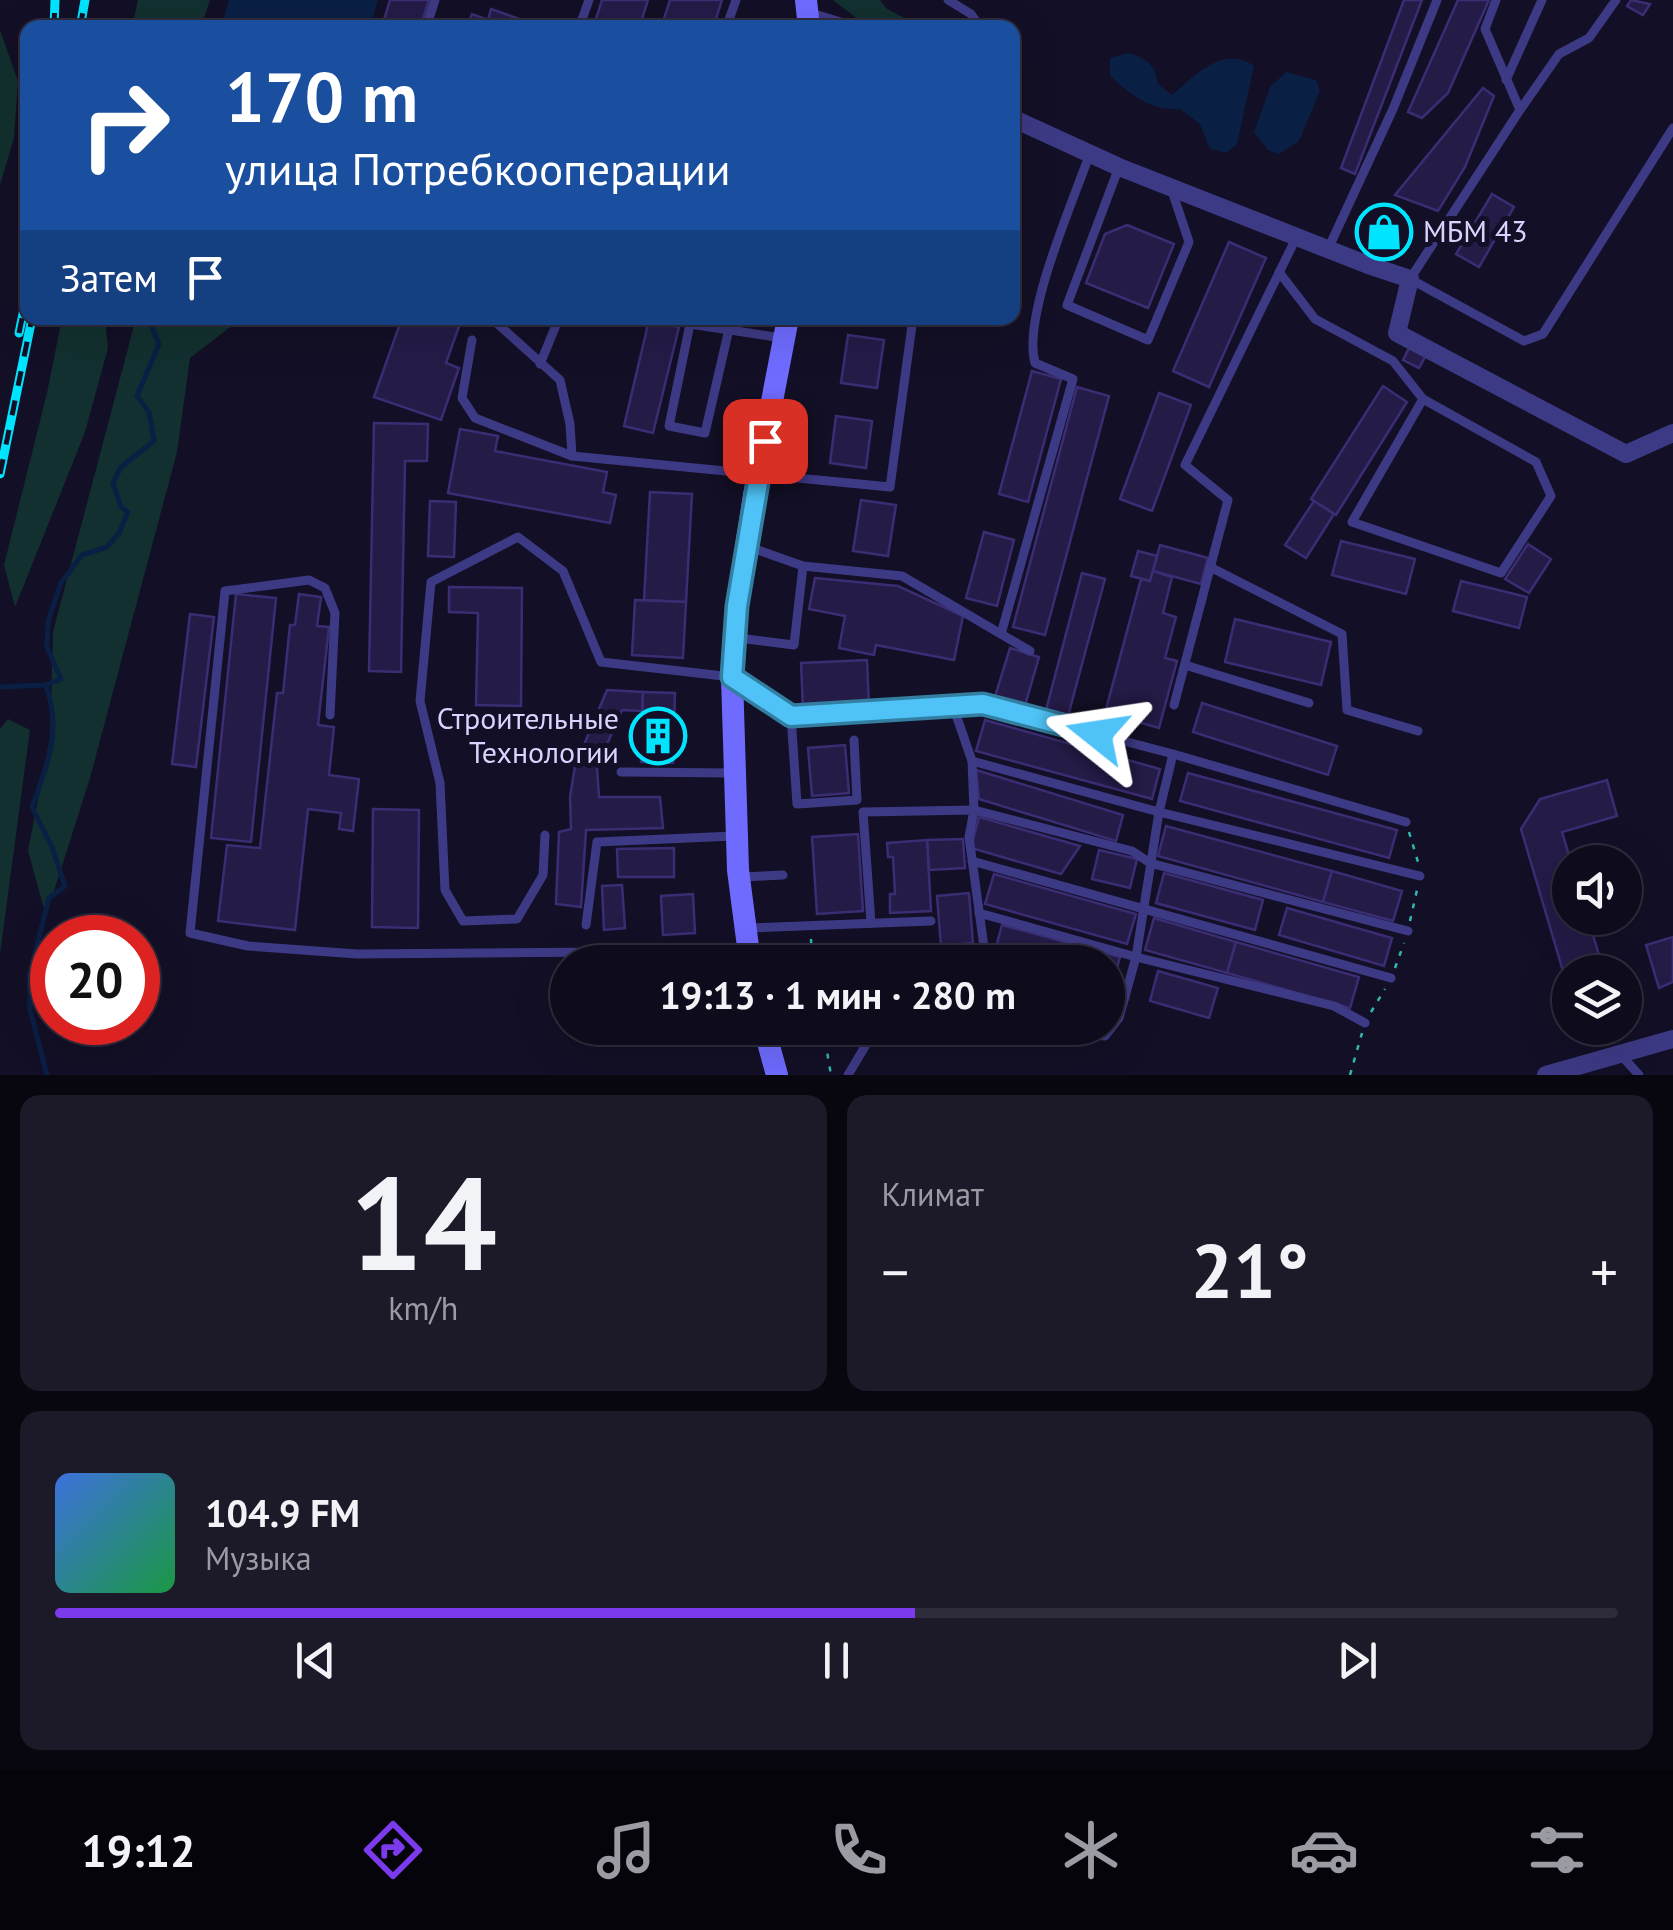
<!DOCTYPE html>
<html lang="ru">
<head>
<meta charset="utf-8">
<style>
  body { margin:0; font-family:"PT Sans",sans-serif; background:#1c1929; color:#f1f3f6; height:100vh; display:flex; flex-direction:column; font-size:38px; white-space:nowrap }
  * { box-sizing:border-box; margin:0 }
  p { font-size:32px; color:#9b9ba3 }
  .icon { flex:none; width:55px; height:55px; fill:none; stroke:currentColor; stroke-width:2; stroke-linecap:round; stroke-linejoin:round }
  .map { position:relative; height:1075px; overflow:hidden }
  .drawer { display:flex; flex-direction:column; gap:20px; padding:20px; background:#08060f; flex:1 }
  .drawer>* { flex:none }
  .banner { position:absolute; left:20px; top:20px; width:1000px; height:305px; border-radius:20px; box-shadow:0 10px 40px #0002,0 0 0 2px #2e2b3b; background:#1a4fa0; color:#fff; overflow:hidden }
  .fabs { position:absolute; left:1552px; top:845px; display:grid; gap:20px }
  .fabs a { display:grid; place-items:center; width:90px; height:90px; border-radius:50%; background:#0e0b1c; box-shadow:0 10px 40px #0002,0 0 0 2px #2e2b3b; font-size:50px }
  .speed { position:absolute; left:30px; top:915px; display:flex; gap:20px; font-size:50px; font-weight:700; text-align:center }
  .speed>* { display:grid; place-content:center; width:130px; height:130px; border-radius:50%; background:#0e0b1c; box-shadow:0 10px 40px #0002,0 0 0 2px #2e2b3b; line-height:1 }
  .speed .limit { border:15px solid #d22; background:#fff; color:#111 }
  .pin { position:absolute; display:grid; place-items:center; width:85px; height:85px; color:#fff; margin:-42px; border-radius:20px; box-shadow:0 5px 15px #0006 }
  .me { position:absolute; width:110px; margin:-55px; rotate:285deg; stroke-linejoin:round; filter:drop-shadow(0 0 8px #0008) }
  .turn { display:flex; align-items:center; gap:35px; height:210px; padding:0 40px; font-size:45px }
  .turn .icon { width:130px; height:130px; stroke-width:2.5 }
  .turn b { display:block; font-size:70px; line-height:85px }
  .then { display:flex; align-items:center; height:95px; padding:0 40px; background:#0003; gap:20px; font-size:38px }
  .big { font-size:75px; font-weight:700; line-height:1.1 }
  .drawer .widget { flex:1; display:flex; flex-direction:column; justify-content:center; gap:15px; min-width:0; padding:0 35px; border-radius:20px; background:#1c1929 }
  .drawer .dial { align-items:center; gap:0 }
  .dial b { font-size:130px; line-height:1 }
  .song { display:flex; align-items:center; gap:30px }
  .cover { width:120px; height:120px; border-radius:15px; background:linear-gradient(135deg,hsl(220 70% 55%),hsl(140 70% 35%)) }
  .played { height:10px; border-radius:5px; background:linear-gradient(90deg,#7c3aed 55%,#2e2b3b 55%) }
  .keys { display:flex; justify-content:space-around; direction:ltr }
  .heat { display:flex; justify-content:space-between; align-items:center; font-size:55px; direction:ltr }
  .drawer .tiles { flex:1; display:grid; gap:20px; grid-template-columns:1fr 1fr }
  .widget:last-child { grid-column:span 2 }
  .trip { position:absolute; left:550px; top:945px; width:575px; height:100px; border-radius:50px; background:#0e0b1c; box-shadow:0 10px 40px #0002,0 0 0 2px #2e2b3b; font-weight:700; line-height:100px; text-align:center }
  .menu { display:flex; height:160px; justify-content:space-around; align-items:center; background:#06040b; color:#9b9ba3 }
  .menu .icon { width:70px; height:70px }
  .menu .current { color:#7c3aed }
  .menu b { font-size:45px; color:#f1f3f6 }
  .map>svg:first-child { display:block }
  .green { fill:#12302f }
  .water { fill:#0a1f44 }
  .lines { fill:none; stroke-linecap:round; stroke-linejoin:round }
  .stream { stroke:#0a1f44; stroke-width:5 }
  .building { fill:#241b47; stroke:#3b2d73; stroke-width:2.5 }
  .path { stroke:#2fb8b0; stroke-width:2.5; stroke-dasharray:5 8; stroke-linecap:butt }
  .service { stroke:#3d3a85; stroke-width:9 }
  .minor { stroke:#3d3a85; stroke-width:18 }
  .secondary { stroke:#6f6bff; stroke-width:22 }
  .rail-casing { stroke:#00e5ff; stroke-width:9 }
  .rail { stroke:#130f26; stroke-width:5; stroke-dasharray:15; stroke-linecap:butt }
  .route-casing { stroke:#337fa1; stroke-width:25 }
  .route { stroke:#4fc3f7; stroke-width:18 }
  .labels { text-anchor:middle; stroke-width:10; stroke-linejoin:round; paint-order:stroke }
  .poi-label { font-size:30px; fill:#d9d4ff; stroke:#130f26; text-anchor:start }
</style>
</head>
<body>
<div class="map">
<svg width="1673" height="1075" viewBox="0 0 1673 1075">
  <rect width="100%" height="100%" fill="#130f26"/>
  <!-- green -->
  <g class="green">
    <path d="M138,0h72l-9,27h-69z"/>
    <path d="M833,0h47l7,9 35,18h-54z"/>
    <path d="M0,30l18,51 -4,57 -14,47z"/>
    <path d="M62,318h43l3,30 -23,84 -70,175 -11,-42 43,-172z"/>
    <path d="M136,318h106l-52,40 -13,94 -87,326 -44,138 -18,-65 22,-114 3,-105z"/>
    <path d="M8,719l22,11 -30,224v-225z"/>
  </g>
  <!-- water -->
  <g class="water">
    <path d="M229,0h149l-8,27h-149z"/>
    <path d="M1129,53c19,7 26,11 29,31l14,11c23,-19 51,-51 82,-29l-17,78 -11,9 -16,-4 -10,-25 -20,-15c-29,2 -49,-14 -70,-33v-18z"/>
    <path d="M1286,72l30,8 4,11 -21,50 -20,13 -11,-4 -14,-18 16,-45z"/>
  </g>
  <g class="lines">
    <!-- stream -->
    <g class="stream">
      <path d="M0,687l46,-2"/>
      <path d="M47,1075l-17,-65 -1,-34 20,-78 16,-12 -13,-39 -20,-40c16,-44 30,-75 14,-122l15,-6 -14,-32 1,-26 13,-38 21,-28 25,-8 12,-14 9,-21 -7,-5 -8,-24 8,-16 33,-26 -5,-29 -12,-16 22,-52 -11,-26"/>
    </g>
  </g>
  <!-- building -->
  <g class="building">
    <path d="M390,0h39l-9,28 -36,-8z"/>
    <path d="M602,0h46l-9,28h-46z"/>
    <path d="M670,0h52l-9,28h-52z"/>
    <path d="M1404,0h18l-67,174 -14,-6z"/>
    <path d="M1458,0h31l-41,93 -26,25 -14,-6z"/>
    <path d="M1631,0l19,4 -7,11 -16,-9z"/>
    <path d="M491,9l54,19h-78l5,-14 16,6z"/>
    <path d="M1483,88l11,8 -29,71 -27,44 -43,-16z"/>
    <path d="M1492,194l22,13 -35,60 -23,-13z"/>
    <path d="M1395,215l15,8 -10,23 -14,-7 -11,6 -16,-7 5,-11z"/>
    <path d="M1127,225l47,19 -26,64 -62,-25 19,-49z"/>
    <path d="M1229,242l37,16 -57,129 -36,-16z"/>
    <path d="M402,318h60l-16,45 13,5 -18,52 -67,-23z"/>
    <path d="M649,320l30,7 -26,106 -29,-7z"/>
    <path d="M848,335l36,5 -7,48 -36,-5z"/>
    <path d="M1410,346l16,9 -7,13 -16,-8z"/>
    <path d="M1032,371l29,8 -33,123 -29,-8z"/>
    <path d="M1383,386l24,16 -71,113 -25,-16z"/>
    <path d="M1077,387l32,9 -64,239 -32,-8z"/>
    <path d="M1159,393l32,12 -39,106 -32,-12z"/>
    <path d="M836,416l36,5 -6,47 -36,-5z"/>
    <path d="M374,423l54,1 -1,37h-22l-4,211 -32,-1z"/>
    <path d="M460,429l38,7 -3,15 112,21 -4,20 13,3 -6,28 -162,-30z"/>
    <path d="M650,492l42,2 -6,108 -42,-2z"/>
    <path d="M861,500l35,5 -8,51 -35,-5z"/>
    <path d="M430,501l26,1 -2,55 -26,-1z"/>
    <path d="M1314,501l20,13 -28,44 -21,-13z"/>
    <path d="M984,532l30,8 -17,66 -31,-8z"/>
    <path d="M1341,541l74,18 -9,35 -74,-19z"/>
    <path d="M1528,544l23,15 -22,34 -24,-14z"/>
    <path d="M1160,545l48,13 -7,26 -48,-13z"/>
    <path d="M1138,551l19,5 -7,25 -19,-5z"/>
    <path d="M1153,571l19,6 -9,36 13,4 -11,41 12,3 -18,67 -54,-15 36,-134 9,2z"/>
    <path d="M1082,573l23,6 -37,137 -22,-6z"/>
    <path d="M815,578l83,8 65,30 -9,44 -78,-15 -2,10 -35,-7 6,-32 -36,-7z"/>
    <path d="M1461,581l66,16 -8,31 -66,-17z"/>
    <path d="M449,587l73,1 -1,118 -45,-1 2,-92 -29,-1z"/>
    <path d="M236,594l40,4 -25,244 -40,-4z"/>
    <path d="M299,594l22,3 -4,29 12,1 -11,98 16,2 -5,48 30,4 -6,52 -14,-2 2,-16 -33,-4 -13,121 -77,-9 9,-76 33,3 17,-155h6l7,-68h5z"/>
    <path d="M635,600l51,2 -3,56 -51,-3z"/>
    <path d="M190,614l24,3 -18,150 -24,-3z"/>
    <path d="M1235,619l96,23 -10,43 -96,-23z"/>
    <path d="M1010,648l29,9 -15,52 -30,-9z"/>
    <path d="M867,660l2,47 -66,2 -2,-46z"/>
    <path d="M607,690l36,2 -1,19 -20,-1 -25,57 2,30h61l3,31 -77,2 -5,77 -25,-3 3,-72 12,-3 -1,-32 5,-31z"/>
    <path d="M643,692l32,1 -2,70 -32,-1z"/>
    <path d="M1202,703l135,43 -9,29 -135,-43z"/>
    <path d="M985,720l175,49 -8,30 -176,-48z"/>
    <path d="M845,745l4,48 -37,3 -4,-48z"/>
    <path d="M976,770l147,45 -7,26 -137,-42z"/>
    <path d="M1188,773l209,57 -8,28 -209,-57z"/>
    <path d="M1607,780l10,36 -55,16 9,30 -1,56h18l16,54h-34v23l-49,-166 19,-30z"/>
    <path d="M373,809l46,1 -1,118 -46,-1z"/>
    <path d="M979,817l101,29 -19,28 -90,-26z"/>
    <path d="M1166,826l166,45 -9,31 -165,-46z"/>
    <path d="M858,834l5,77 -46,3 -5,-77z"/>
    <path d="M963,839l2,29 -36,2 -2,-30z"/>
    <path d="M927,840l4,71 -41,2v-19h5l-2,-37h-5l-1,-14z"/>
    <path d="M674,848v29h-56l-1,-28z"/>
    <path d="M1099,850l38,9 -7,29 -38,-9z"/>
    <path d="M1332,871l70,20 -9,30 -70,-19z"/>
    <path d="M1164,873l99,27 -8,30 -99,-27z"/>
    <path d="M994,874l142,40 -9,30 -142,-40z"/>
    <path d="M622,885l3,43 -21,2 -2,-44z"/>
    <path d="M969,893l4,50 -32,3 -4,-50z"/>
    <path d="M693,894l2,39 -32,2 -2,-39z"/>
    <path d="M1287,908l105,30 -8,28 -105,-31z"/>
    <path d="M1154,918l82,24 -9,31 -82,-23z"/>
    <path d="M1002,925l118,32 -8,29 -4,-1v-23h-82l-32,-8z"/>
    <path d="M1673,937v45l-14,6 -13,-43z"/>
    <path d="M1236,942l123,35 -9,31 -123,-35z"/>
    <path d="M1158,971l60,17 -9,30 -59,-17z"/>
  </g>
  <g class="lines">
    <!-- path -->
    <g class="path">
      <path d="M1409,832l9,30"/>
      <path d="M1410,921l7,-31"/>
      <path d="M811,939l1,23"/>
      <path d="M1395,968l9,-25"/>
      <path d="M1371,1012l14,-23"/>
      <path d="M823,1028l8,47"/>
      <path d="M1350,1075l12,-42"/>
    </g>
    <!-- service -->
    <g class="service">
      <path d="M948,0l23,14 10,14"/>
      <path d="M1496,0l-11,29 35,81 -110,169 114,62 19,-7 130,-206"/>
      <path d="M426,28l9,-28"/>
      <path d="M579,28l10,-28"/>
      <path d="M726,28l10,-28"/>
      <path d="M1506,80l36,-80"/>
      <path d="M1520,110l39,-56 30,-16 27,-38"/>
      <path d="M1119,167l-52,138 81,35 41,-98 -18,-54"/>
      <path d="M1328,249l65,-140 44,-109"/>
      <path d="M1279,272l36,47 78,42 30,38 -71,123 149,51 50,-77 -15,-34 -113,-63"/>
      <path d="M491,318l69,62 10,44 2,32"/>
      <path d="M695,318l-5,6 -21,102 36,7 24,-104"/>
      <path d="M690,324l92,14"/>
      <path d="M472,340l-10,58 13,20 97,38 318,31 23,-169"/>
      <path d="M540,364l19,-46"/>
      <path d="M749,547l54,19 99,10 128,75"/>
      <path d="M1210,567l132,67 5,76 71,21"/>
      <path d="M1001,634l72,-255 -38,-16c-13,-47 38,-161 55,-210"/>
      <path d="M738,638l56,7 9,-79"/>
      <path d="M1185,665l124,38"/>
      <path d="M1174,705l54,-205 -43,-35 112,-229"/>
      <path d="M953,706l19,55 2,49 -5,27 17,125"/>
      <path d="M330,715l5,-102 -10,-25 -16,-8 -84,11 -35,342 58,13 109,8 388,-3"/>
      <path d="M791,716l192,-12 190,50 233,68"/>
      <path d="M1173,754l-14,58 261,64"/>
      <path d="M972,761l187,51 -23,145 -17,61 -14,18 -35,-8"/>
      <path d="M621,772l112,1"/>
      <path d="M545,835l-2,40 -26,44 -54,2 -18,-31 -5,-107 -20,-82 11,-119 87,-45 45,34 38,91 131,15 59,39 6,88 60,-4 -3,-60"/>
      <path d="M972,861l419,117"/>
      <path d="M741,877l42,-2"/>
      <path d="M979,913l157,44 198,49 31,17"/>
      <path d="M871,923l-8,-111 111,-2 158,41 18,12 258,68"/>
      <path d="M586,925l11,-83 137,-6"/>
      <path d="M749,928l182,-7"/>
      <path d="M1108,994l17,4"/>
      <path d="M1620,1054l19,21"/>
      <path d="M848,1075l28,-47"/>
    </g>
    <!-- minor -->
    <g class="minor">
      <path d="M809,17l36,11"/>
      <path d="M1012,118l107,49 249,98 42,14 -13,54 229,121 47,-21"/>
      <path d="M1546,1075l127,-36"/>
    </g>
    <!-- secondary -->
    <g class="secondary">
      <path d="M806,0l3,28"/>
      <path d="M750,962l-12,-92 -6,-193 5,-70 17,-112 34,-177"/>
      <path d="M764,1028l13,47"/>
    </g>
    <!-- rail casing -->
    <g class="rail-casing">
      <g id="rail">
        <path d="M54,28l1,-28"/>
        <path d="M80,28l5,-28"/>
        <path d="M19,333l9,-43"/>
        <path d="M0,474l32,-156"/>
      </g>
    </g>
    <!-- rail -->
    <use href="#rail" class="rail"/>
  </g>
  <g class="lines">
    <!-- route casing -->
    <g class="route-casing">
      <path id="route" d="M765,441l-28,165 -5,71 59,39 192,-12 114,30"/>
    </g>
    <!-- route -->
    <use href="#route" class="route"/>
  </g>
  <!-- icons -->
  <defs>
    <g id="shop-ring" transform="scale(2.875)"><circle r="9.5" fill="#130f26" stroke="#00e5ff" stroke-width="1.5"/><path d="M-5-2.5h2.3a2.7 3.5 0 0 1 5.4 0H5L5.5 6h-11ZM-1.5-2.5h3a1.5 2.3 0 0 0-3 0Z" fill="#00e5ff"/></g>
    <g id="building-ring" transform="scale(2.875)"><circle r="9.5" fill="#130f26" stroke="#00e5ff" stroke-width="1.5"/><path d="M-4-6H4V6H1V3H-1V6H-4ZM-2.5-4.3h1.7v1.8h-1.7ZM.8-4.3h1.7v1.8H.8ZM-2.5-1h1.7V.8h-1.7ZM.8-1h1.7V.8H.8Z" fill="#00e5ff"/></g>
  </defs>
  <g fill-rule="evenodd">
    <use href="#shop-ring" x="1384" y="232"/>
    <use href="#building-ring" x="658" y="736"/>
  </g>
  <g class="labels">
    <!-- poi labels -->
    <g class="poi-label">
      <text x="1423" y="242">МБМ 43</text>
      <text x="619" y="729" text-anchor="end">Строительные<tspan x="619" dy="34">Технологии</tspan></text>
    </g>
  </g>
</svg>
<div class="fabs">
<a><svg class="icon" aria-label="sound" viewBox="0 0 24 24"><path d="M4 9h4l5-4v14l-5-4H4zM17 9q2 3 0 6"/></svg></a>
<a><svg class="icon" aria-label="layers" viewBox="0 0 24 24"><path d="M12 4l9 5-9 5-9-5zM3 14l9 5 9-5"/></svg></a>
</div>
<div class="speed"><div class="limit">20</div></div>
<div class="pin" style="left:765px;top:441px;background:#d93025"><svg class="icon" aria-label="arrive" viewBox="0 0 24 24"><path d="M6 21V4h12l-3 4 3 4H6"/></svg></div>
<svg class="me" style="left:1097px;top:734px" viewBox="-20 -20 40 40"><path d="M0-17L14 15 0 8-14 15z" fill="#4fc3f7" stroke="#fff" stroke-width="4"/></svg>
<div class="trip">19:13 · 1 мин · 280 m</div>
<div class="banner">
<div class="turn"><svg class="icon" aria-label="right" viewBox="0 0 24 24"><path d="M7 20v-9h11M14 6l5 5-5 5"/></svg><div><b>170 m</b>улица Потребкооперации</div></div>
<div class="then">Затем<svg class="icon" aria-label="arrive" viewBox="0 0 24 24"><path d="M6 21V4h12l-3 4 3 4H6"/></svg></div>
</div>
</div>
<section class="drawer">
<div class="tiles">
<div class="widget dial"><b>14</b><p>km/h</p></div>
<div class="widget"><p>Климат</p>
<div class="heat"><a>−</a><b class="big">21°</b><a>+</a></div>
</div>
<div class="widget">
<div class="song"><i class="cover"></i><div><b>104.9 FM</b><p>Музыка</p></div></div>
<div class="played"></div>
<div class="keys"><svg class="icon" aria-label="previous" viewBox="0 0 24 24"><path d="M18 5L8 12l10 7zM5 5v14"/></svg><svg class="icon" aria-label="pause" viewBox="0 0 24 24"><path d="M8 5v14M16 5v14"/></svg><svg class="icon" aria-label="next" viewBox="0 0 24 24"><path d="M6 5l10 7-10 7zM19 5v14"/></svg></div>
</div>
</div>
</section>
<nav class="menu">
<b>19:12</b>
<svg class="icon current" aria-label="directions" viewBox="0 0 24 24"><path d="M12 3l9 9-9 9-9-9zM9 14v-3h6M13 9l2 2-2 2"/></svg>
<svg class="icon" aria-label="music" viewBox="0 0 24 24"><path d="M9 18V5l10-2v13"/><circle cx="6" cy="18" r="3"/><circle cx="16" cy="16" r="3"/></svg>
<svg class="icon" aria-label="phone" viewBox="0 0 24 24"><path d="M5 4h4l2 5-3 2q2 4 5 5l2-3 5 2v4C11 20 4 13 5 4z"/></svg>
<svg class="icon" aria-label="climate" viewBox="0 0 24 24"><path d="M12 3v18M4 7l16 10M4 17L20 7"/></svg>
<svg class="icon" aria-label="car" viewBox="0 0 24 24"><path d="M5 17H2v-5l4-1 3-4h7l3 4 3 1v5h-3M9 17h6M6 11h13"/><circle cx="7" cy="17" r="2"/><circle cx="17" cy="17" r="2"/></svg>
<svg class="icon" aria-label="filters" viewBox="0 0 24 24"><path d="M4 7h16M4 17h16"/><circle cx="9" cy="7" r="2"/><circle cx="15" cy="17" r="2"/></svg>
</nav>
</body>
</html>
